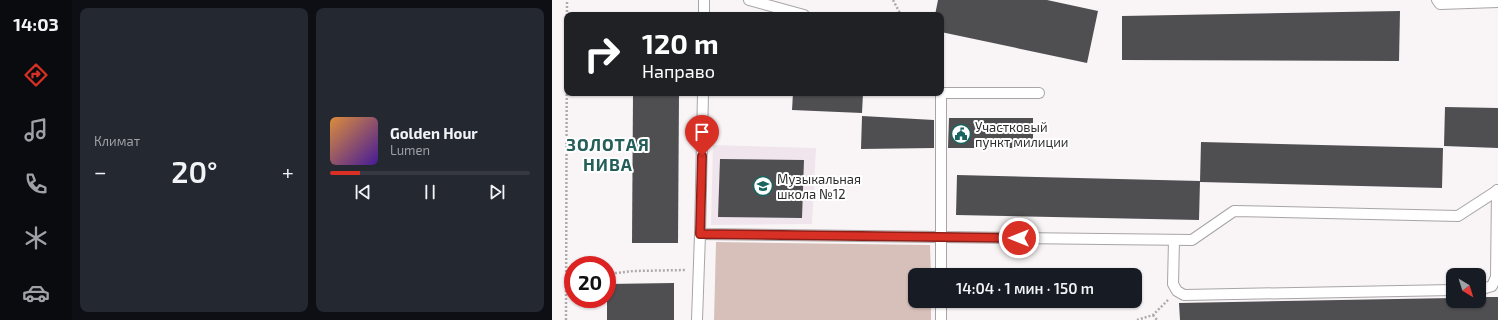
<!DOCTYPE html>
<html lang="ru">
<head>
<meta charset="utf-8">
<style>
  body { margin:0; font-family:"Exo 2",sans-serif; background:#242831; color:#f1f3f6; height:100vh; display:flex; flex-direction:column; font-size:15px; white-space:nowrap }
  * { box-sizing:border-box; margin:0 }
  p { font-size:13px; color:#9ea1a6 }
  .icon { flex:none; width:22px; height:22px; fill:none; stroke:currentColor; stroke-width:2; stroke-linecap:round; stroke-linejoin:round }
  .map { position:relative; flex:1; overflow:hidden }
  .drawer { display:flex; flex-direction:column; gap:8px; padding:8px; background:#0d0f14; width:480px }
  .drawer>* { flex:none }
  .banner { position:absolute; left:12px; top:12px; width:380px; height:84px; border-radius:8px; box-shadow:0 1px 3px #0004; background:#202124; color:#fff; overflow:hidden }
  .needle { width:26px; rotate:142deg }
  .tools { position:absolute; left:894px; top:268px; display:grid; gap:8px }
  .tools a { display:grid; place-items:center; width:40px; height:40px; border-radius:8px; background:#171b24; box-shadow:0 1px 3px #0004; font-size:20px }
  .speed { position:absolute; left:12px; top:256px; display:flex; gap:8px; font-size:20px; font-weight:700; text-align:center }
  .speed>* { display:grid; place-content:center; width:52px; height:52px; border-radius:50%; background:#171b24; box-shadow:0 1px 3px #0004; line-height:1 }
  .speed .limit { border:6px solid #d22; background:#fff; color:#111 }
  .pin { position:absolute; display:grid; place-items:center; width:34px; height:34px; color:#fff; margin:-41px -17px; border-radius:50% 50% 50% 0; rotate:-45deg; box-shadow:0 0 4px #0007 }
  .pin .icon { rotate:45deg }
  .me { position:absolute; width:44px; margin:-22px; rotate:270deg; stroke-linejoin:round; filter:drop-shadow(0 0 3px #0008) }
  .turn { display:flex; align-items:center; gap:14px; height:84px; padding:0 12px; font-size:18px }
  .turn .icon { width:52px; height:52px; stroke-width:2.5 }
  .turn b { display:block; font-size:28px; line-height:34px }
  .big { font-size:30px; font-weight:600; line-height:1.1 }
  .drawer .card { flex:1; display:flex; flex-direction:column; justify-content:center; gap:6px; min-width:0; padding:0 14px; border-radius:8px; background:#242831 }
  .song { display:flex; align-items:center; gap:12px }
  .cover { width:48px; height:48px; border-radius:6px; background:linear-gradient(135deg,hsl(30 70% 55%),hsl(260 70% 35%)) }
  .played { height:4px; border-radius:2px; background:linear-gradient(90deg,#d93025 15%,#363941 15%) }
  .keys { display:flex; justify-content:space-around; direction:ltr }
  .heat { display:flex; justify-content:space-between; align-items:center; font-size:22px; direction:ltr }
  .drawer .tiles { flex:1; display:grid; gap:8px; grid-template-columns:repeat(2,1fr) }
  .trip { position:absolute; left:356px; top:268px; width:234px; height:40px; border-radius:8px; background:#171b24; box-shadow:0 1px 3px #0004; font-weight:600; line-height:40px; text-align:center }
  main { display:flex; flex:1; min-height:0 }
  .menu { display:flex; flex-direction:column; width:72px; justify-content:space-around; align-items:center; background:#090b0e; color:#9ea1a6 }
  .menu .icon { width:28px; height:28px }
  .menu .selected { color:#d93025 }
  .menu b { font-size:18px; color:#f1f3f6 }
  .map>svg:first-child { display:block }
  .built { fill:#f0e5ec }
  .green { fill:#d7c0b9 }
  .building { fill:#4f4e51 }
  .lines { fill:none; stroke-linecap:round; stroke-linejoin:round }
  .service-casing { stroke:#a8a5a7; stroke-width:12 }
  .path { stroke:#adaaab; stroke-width:2.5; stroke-dasharray:2 2; stroke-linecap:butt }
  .service { stroke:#fff; stroke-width:10 }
  .route-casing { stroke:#8d1f18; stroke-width:10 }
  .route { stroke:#d93025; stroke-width:7 }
  .labels { text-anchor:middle; stroke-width:4; stroke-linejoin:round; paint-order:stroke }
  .poi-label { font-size:13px; fill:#2e2d2e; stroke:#fff; text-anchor:start }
  .district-label { font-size:17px; font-weight:bold; letter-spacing:1px; fill:#265f5a; stroke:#fff }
</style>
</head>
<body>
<main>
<nav class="menu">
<b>14:03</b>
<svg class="icon selected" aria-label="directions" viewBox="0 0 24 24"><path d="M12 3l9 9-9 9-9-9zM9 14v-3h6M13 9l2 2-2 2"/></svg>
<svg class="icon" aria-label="music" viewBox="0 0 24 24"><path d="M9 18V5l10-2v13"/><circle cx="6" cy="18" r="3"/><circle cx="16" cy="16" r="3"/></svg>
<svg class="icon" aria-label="phone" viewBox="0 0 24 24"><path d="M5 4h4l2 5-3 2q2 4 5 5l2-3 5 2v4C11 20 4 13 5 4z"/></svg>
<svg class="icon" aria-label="climate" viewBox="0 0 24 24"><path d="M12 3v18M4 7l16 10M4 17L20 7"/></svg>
<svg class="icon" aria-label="car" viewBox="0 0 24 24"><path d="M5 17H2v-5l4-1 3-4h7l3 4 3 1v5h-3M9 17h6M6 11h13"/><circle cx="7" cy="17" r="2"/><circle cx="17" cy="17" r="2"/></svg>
</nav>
<section class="drawer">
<div class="tiles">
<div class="card"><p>Климат</p>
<div class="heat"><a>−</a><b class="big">20°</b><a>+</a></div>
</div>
<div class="card">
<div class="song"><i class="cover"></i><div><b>Golden Hour</b><p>Lumen</p></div></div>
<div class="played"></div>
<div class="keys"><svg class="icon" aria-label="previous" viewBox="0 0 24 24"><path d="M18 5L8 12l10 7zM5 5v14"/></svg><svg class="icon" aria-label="pause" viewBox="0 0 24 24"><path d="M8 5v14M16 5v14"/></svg><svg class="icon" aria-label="next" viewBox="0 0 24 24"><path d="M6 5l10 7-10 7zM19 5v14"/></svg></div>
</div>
</div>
</section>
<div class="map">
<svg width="946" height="320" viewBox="0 0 946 320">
  <rect width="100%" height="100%" fill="#f9f5f7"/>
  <!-- built -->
  <path class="built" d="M161,145l103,3 -4,76 -101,1z"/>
  <!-- green -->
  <path class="green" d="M164,242l214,3 1,30h-16v26h16v19h-217z"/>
  <!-- building -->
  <g class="building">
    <path d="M386,0h109l51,11 -11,52 -146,-31v-17h-6z"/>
    <path d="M848,11l-1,50 -277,-1v-44z"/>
    <path d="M81,93h46l-1,150h-46z"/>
    <path d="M241,93h70l-1,20 -70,-3z"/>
    <path d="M893,107l53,1v40l-54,-2z"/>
    <path d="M310,116l72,4v28l-73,1z"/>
    <path d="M397,118h84v30h-85z"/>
    <path d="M649,142l242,6 -1,40 -242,-6z"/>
    <path d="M168,159l84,1 -2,58 -84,-1z"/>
    <path d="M405,175l243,6 -1,39 -243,-5z"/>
    <path d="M122,283v37h-67v-36z"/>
    <path d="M927,297h19v23h-318l-1,-17 274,-5v3h26z"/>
  </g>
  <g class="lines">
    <!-- service casing -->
    <g class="service-casing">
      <g id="service">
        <path d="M197,0l55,15"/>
        <path d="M885,0l3,4 58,-2"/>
        <path d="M152,15v-15"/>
        <path d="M151,93l-3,141 241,3v38"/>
        <path d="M389,93v144l251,3 42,-29 224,5 40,-26"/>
        <path d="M389,93h98"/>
        <path d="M622,240l-1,44 4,7 7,4 269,-5"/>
        <path d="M927,290l13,-4 4,-9 1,-87"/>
        <path d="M145,320l3,-86"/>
        <path d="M389,320v-19"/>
      </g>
    </g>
    <!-- path -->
    <g class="path">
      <path d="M341,0l8,15"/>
      <path d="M55,274l27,-3 52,-1"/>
      <path d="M13,281l8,-2"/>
      <path d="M601,315l4,5"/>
      <path d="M14,320l1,-320"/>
      <path d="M585,320l16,-5 15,-15"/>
    </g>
    <!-- service -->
    <use href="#service" class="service"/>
  </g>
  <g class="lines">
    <!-- route casing -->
    <g class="route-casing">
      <path id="route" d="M150,156l-2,78 319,4"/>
    </g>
    <!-- route -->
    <use href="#route" class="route"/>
  </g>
  <!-- icons -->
  <defs>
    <g id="civic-ring" transform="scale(1)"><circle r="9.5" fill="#fff" stroke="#186560" stroke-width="1.5"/><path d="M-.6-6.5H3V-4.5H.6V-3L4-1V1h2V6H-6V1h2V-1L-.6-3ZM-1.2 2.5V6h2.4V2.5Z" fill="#186560"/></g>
    <g id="school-ring" transform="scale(1)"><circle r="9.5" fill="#fff" stroke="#186560" stroke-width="1.5"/><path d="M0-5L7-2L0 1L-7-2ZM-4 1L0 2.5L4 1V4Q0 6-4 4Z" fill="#186560"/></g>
  </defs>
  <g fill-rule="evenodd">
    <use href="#civic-ring" x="409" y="134"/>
    <use href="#school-ring" x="211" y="186"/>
  </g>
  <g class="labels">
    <!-- poi labels -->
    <g class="poi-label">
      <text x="423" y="132">Участковый<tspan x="423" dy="15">пункт милиции</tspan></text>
      <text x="225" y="184">Музыкальная<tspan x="225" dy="15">школа №12</tspan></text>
    </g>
    <!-- district labels -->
    <g class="district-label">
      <text x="56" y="151">ЗОЛОТАЯ<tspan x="56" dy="20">НИВА</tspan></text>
    </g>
  </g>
</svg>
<div class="tools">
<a><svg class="needle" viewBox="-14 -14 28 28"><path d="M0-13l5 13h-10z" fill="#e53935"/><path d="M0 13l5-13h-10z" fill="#9ea1a6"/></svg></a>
</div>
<div class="speed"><div class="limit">20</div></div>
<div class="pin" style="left:150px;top:156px;background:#d93025"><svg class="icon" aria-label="arrive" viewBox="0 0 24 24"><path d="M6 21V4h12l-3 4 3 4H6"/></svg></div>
<svg class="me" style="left:467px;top:238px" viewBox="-20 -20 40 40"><circle r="17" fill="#d93025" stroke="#fff" stroke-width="3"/><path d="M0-11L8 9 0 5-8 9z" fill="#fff"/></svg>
<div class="trip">14:04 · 1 мин · 150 m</div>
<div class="banner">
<div class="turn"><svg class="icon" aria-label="right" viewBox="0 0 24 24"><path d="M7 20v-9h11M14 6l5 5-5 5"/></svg><div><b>120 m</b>Направо</div></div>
</div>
</div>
</main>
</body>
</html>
